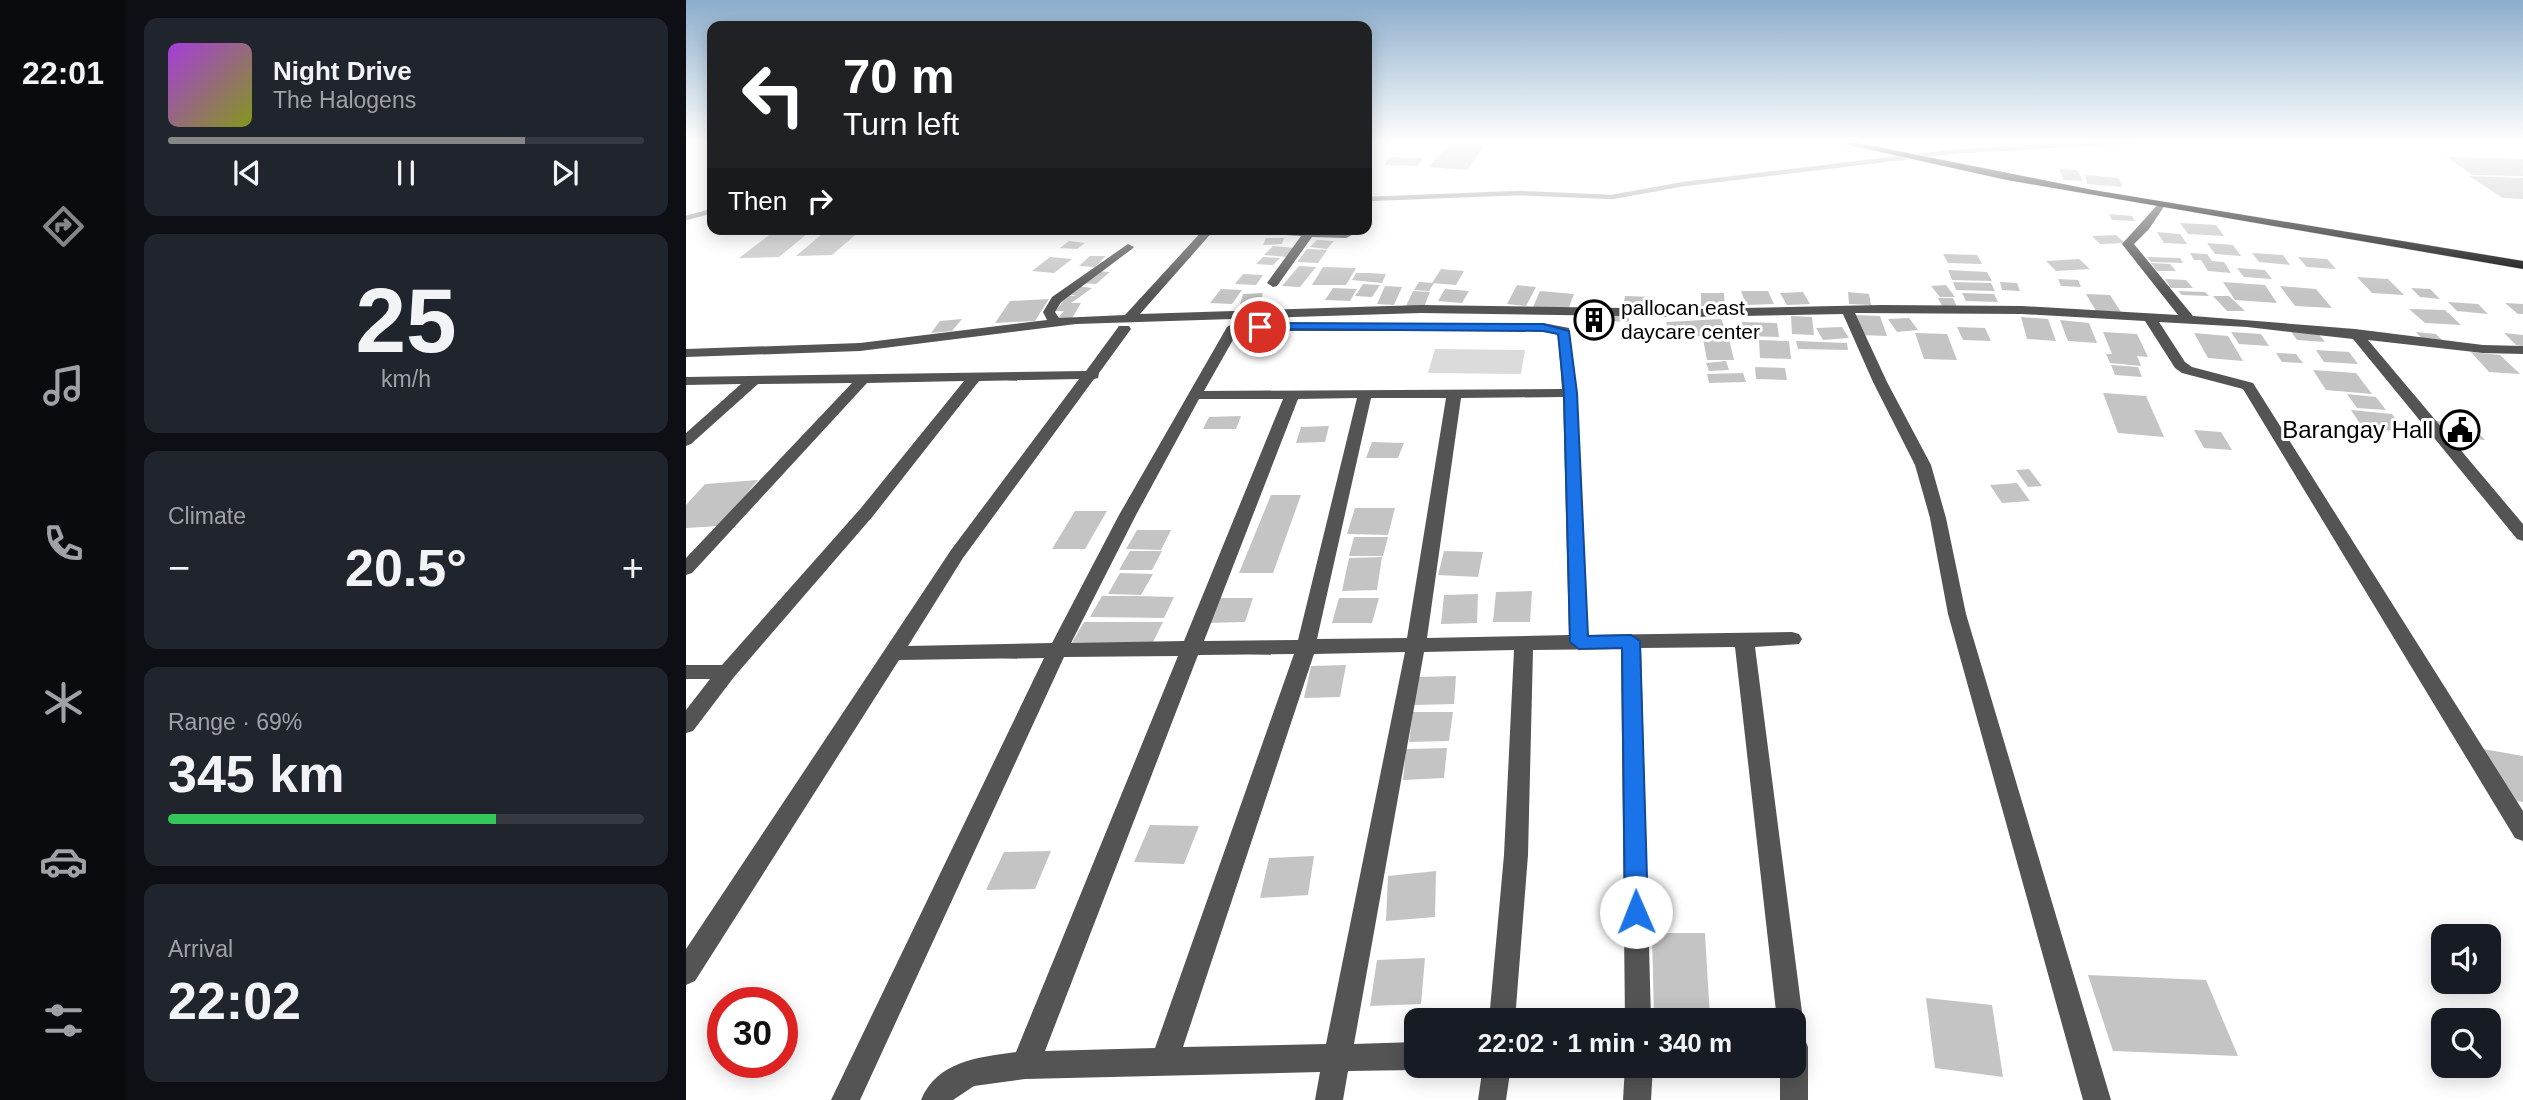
<!DOCTYPE html>
<html lang="en">
<head>
<meta charset="utf-8">
<style>
  body { margin:0; font-family:Arial,sans-serif; background:#20242c; color:#f1f3f6; height:100vh; display:flex; flex-direction:column; font-size:26px; white-space:nowrap }
  * { box-sizing:border-box; margin:0 }
  p { font-size:23px; color:#9ea1a6 }
  .icon { flex:none; width:38px; height:38px; fill:none; stroke:currentColor; stroke-width:2; stroke-linecap:round; stroke-linejoin:round }
  .map { position:relative; flex:1; overflow:hidden }
  .details { display:flex; flex-direction:column; gap:18px; padding:18px; background:#0d0f14; width:560px }
  .details>* { flex:none }
  .hud { position:absolute; left:21px; top:21px; width:665px; height:214px; border-radius:14px; box-shadow:0 4px 18px #0003; background:#202124; color:#fff; overflow:hidden }
  .controls { position:absolute; left:1745px; top:924px; display:grid; gap:14px }
  .controls a { display:grid; place-items:center; width:70px; height:70px; border-radius:14px; background:#171b24; box-shadow:0 4px 18px #0003; font-size:35px }
  .speed { position:absolute; left:21px; top:987px; display:flex; gap:14px; font-size:35px; font-weight:700; text-align:center }
  .speed>* { display:grid; place-content:center; width:91px; height:91px; border-radius:50%; background:#171b24; box-shadow:0 4px 18px #0003; line-height:1 }
  .speed .limit { border:10px solid #d22; background:#fff; color:#111 }
  .pin { position:absolute; display:grid; place-items:center; width:60px; height:60px; color:#fff; margin:-30px; border:4px solid #fff; border-radius:50%; box-shadow:0 2px 7px #0007 }
  .me { position:absolute; width:77px; margin:-38px; rotate:359deg; stroke-linejoin:round; filter:drop-shadow(0 0 5px #0008) }
  .turn { display:flex; align-items:center; gap:24px; height:147px; padding:0 21px; font-size:32px }
  .turn .icon { width:91px; height:91px; stroke-width:2.5 }
  .turn b { display:block; font-size:49px; line-height:60px }
  .then { display:flex; align-items:center; height:66px; padding:0 21px; background:#0003; gap:14px; font-size:26px }
  .big { font-size:52px; font-weight:600; line-height:1.1 }
  .details .tile { flex:1; display:flex; flex-direction:column; justify-content:center; gap:10px; min-width:0; padding:0 24px; border-radius:14px; background:#20242c }
  .details .dial { align-items:center; gap:0 }
  .dial b { font-size:91px; line-height:1 }
  .song { display:flex; align-items:center; gap:21px }
  .cover { width:84px; height:84px; border-radius:10px; background:linear-gradient(135deg,hsl(280 70% 55%),hsl(70 70% 35%)) }
  .played { height:7px; border-radius:4px; background:linear-gradient(90deg,#858687 75%,#363941 75%) }
  .keys { display:flex; justify-content:space-around; direction:ltr }
  .heat { display:flex; justify-content:space-between; align-items:center; font-size:38px; direction:ltr }
  .charge { height:10px; border-radius:5px; background:linear-gradient(90deg,#34c759 69%,#363941 0) }
  .trip { position:absolute; left:718px; top:1008px; width:402px; height:70px; border-radius:14px; background:#171b24; box-shadow:0 4px 18px #0003; font-weight:600; line-height:70px; text-align:center }
  main { display:flex; flex:1; min-height:0 }
  .menu { display:flex; flex-direction:column; width:126px; justify-content:space-around; align-items:center; background:#090b0e; color:#9ea1a6 }
  .menu .icon { width:49px; height:49px }
  .menu .selected { color:#858687 }
  .menu b { font-size:32px; color:#f1f3f6 }
  .map>svg:first-child { display:block }
  .green { fill:#dbdbdb }
  .lines { fill:none; stroke-linecap:round; stroke-linejoin:round }
  .stream { stroke:#a2a2a2; stroke-width:4.5 }
  .building { fill:#c4c4c4 }
  .major-casing { stroke:#dbdbdb; stroke-width:1 }
  .minor { fill:#545454; fill-rule:evenodd }
  .major { fill:#000; fill-rule:evenodd }
  .route { fill:#1a73e8; stroke:#114b97; stroke-width:2 }
  .labels { text-anchor:middle; stroke-width:6; stroke-linejoin:round; paint-order:stroke }
  .far-poi-label { font-size:21px; fill:#000; stroke:#fff; text-anchor:start }
  .poi-label { font-size:24px; fill:#000; stroke:#fff; text-anchor:end }
</style>
</head>
<body>
<main>
<nav class="menu">
<b>22:01</b>
<svg class="icon selected" aria-label="directions" viewBox="0 0 24 24"><path d="M12 3l9 9-9 9-9-9zM9 14v-3h6M13 9l2 2-2 2"/></svg>
<svg class="icon" aria-label="music" viewBox="0 0 24 24"><path d="M9 18V5l10-2v13"/><circle cx="6" cy="18" r="3"/><circle cx="16" cy="16" r="3"/></svg>
<svg class="icon" aria-label="phone" viewBox="0 0 24 24"><path d="M5 4h4l2 5-3 2q2 4 5 5l2-3 5 2v4C11 20 4 13 5 4z"/></svg>
<svg class="icon" aria-label="climate" viewBox="0 0 24 24"><path d="M12 3v18M4 7l16 10M4 17L20 7"/></svg>
<svg class="icon" aria-label="car" viewBox="0 0 24 24"><path d="M5 17H2v-5l4-1 3-4h7l3 4 3 1v5h-3M9 17h6M6 11h13"/><circle cx="7" cy="17" r="2"/><circle cx="17" cy="17" r="2"/></svg>
<svg class="icon" aria-label="filters" viewBox="0 0 24 24"><path d="M4 7h16M4 17h16"/><circle cx="9" cy="7" r="2"/><circle cx="15" cy="17" r="2"/></svg>
</nav>
<section class="details">
<div class="tile">
<div class="song"><i class="cover"></i><div><b>Night Drive</b><p>The Halogens</p></div></div>
<div class="played"></div>
<div class="keys"><svg class="icon" aria-label="previous" viewBox="0 0 24 24"><path d="M18 5L8 12l10 7zM5 5v14"/></svg><svg class="icon" aria-label="pause" viewBox="0 0 24 24"><path d="M8 5v14M16 5v14"/></svg><svg class="icon" aria-label="next" viewBox="0 0 24 24"><path d="M6 5l10 7-10 7zM19 5v14"/></svg></div>
</div>
<div class="tile dial"><b>25</b><p>km/h</p></div>
<div class="tile"><p>Climate</p>
<div class="heat"><a>−</a><b class="big">20.5°</b><a>+</a></div>
</div>
<div class="tile"><p>Range · 69%</p><b class="big">345 km</b><div class="charge"></div></div>
<div class="tile"><p>Arrival</p><b class="big">22:02</b></div>
</section>
<div class="map">
<svg width="1837" height="1100" viewBox="0 0 1837 1100">
  <rect width="100%" height="100%" fill="#fff"/>
  <!-- green -->
  <path class="green" d="M749,349l90,1 -4,24 -93,-1z"/>
  <g class="lines">
    <!-- stream -->
    <g class="stream">
      <path d="M681,199l153,-6 92,4 72,-13 275,-33 185,-10"/>
      <path d="M0,218l26,-7"/>
    </g>
  </g>
  <!-- building -->
  <g class="building">
    <path d="M765,141h37l-21,29 -38,-3z"/>
    <path d="M704,157l33,1 -5,8 -34,-1z"/>
    <path d="M1760,157l77,2v17l-50,-1z"/>
    <path d="M1373,169l18,1 6,11 -19,-1z"/>
    <path d="M1399,175l34,3 3,9 -35,-3z"/>
    <path d="M1783,176l54,2v21l-20,-1z"/>
    <path d="M1423,214l23,2 3,5 -23,-1z"/>
    <path d="M1494,223l36,2 8,11 -36,-2z"/>
    <path d="M91,229h36l-34,28 -40,1z"/>
    <path d="M142,229h34l-30,26 -36,1z"/>
    <path d="M1471,232l23,2 7,10 -23,-1z"/>
    <path d="M1430,235l9,8 -25,1 -8,-8z"/>
    <path d="M580,238h18l-2,6 -19,1z"/>
    <path d="M631,240l17,1 -7,8 -17,-2z"/>
    <path d="M383,241l16,2 -8,6 -17,-1z"/>
    <path d="M1521,243l26,2 8,11 -26,-2z"/>
    <path d="M587,246l22,2 -8,9 -23,-2z"/>
    <path d="M621,249l20,1 -9,13 -21,-1z"/>
    <path d="M1504,253l17,1 5,7 12,1 7,11 -23,-2 -7,-11h-7z"/>
    <path d="M1566,253l31,2 7,10 -31,-3z"/>
    <path d="M1257,254l34,1 5,9 -34,-1z"/>
    <path d="M404,256h16l-11,11 -16,-1z"/>
    <path d="M364,257l22,2 -18,14 -22,-2z"/>
    <path d="M577,257l17,1 -7,7 -17,-1z"/>
    <path d="M1461,257l33,1 3,5 -32,-1z"/>
    <path d="M1612,257l29,2 9,10 -29,-2z"/>
    <path d="M1393,259l11,10 -34,2 -10,-10z"/>
    <path d="M1465,263l19,1 6,7h-19z"/>
    <path d="M613,266l17,1 -16,20 -18,-1z"/>
    <path d="M637,267l33,1 -10,17h-34z"/>
    <path d="M1551,268l28,2 7,9 -28,-2z"/>
    <path d="M755,269l23,2 -8,14 -24,-2z"/>
    <path d="M1262,270l39,2 5,9 -40,-1z"/>
    <path d="M409,271l15,1 -14,12 -15,-1z"/>
    <path d="M670,273h14l16,1 -4,9 -30,-3z"/>
    <path d="M557,274l20,1 -7,10 -21,-1z"/>
    <path d="M1671,277l31,2 16,16 -32,-2z"/>
    <path d="M1372,279l20,1 3,7 -20,-1z"/>
    <path d="M1479,279l21,1 7,8h-22z"/>
    <path d="M733,282l15,1 -5,8 -15,-1z"/>
    <path d="M1267,282l38,1 4,8 -39,-1z"/>
    <path d="M1314,282l17,1 3,8 -18,-1z"/>
    <path d="M1537,282l42,3 12,18 -42,-3z"/>
    <path d="M677,284l17,1 -8,12 -17,-1z"/>
    <path d="M831,285l19,2 -10,19 -19,-2z"/>
    <path d="M1260,285l9,12h-15l-9,-11z"/>
    <path d="M391,286l15,2 -21,15h10l-10,17h-15l8,-9h-9l8,-9h-3l7,-6h10l-10,-2z"/>
    <path d="M699,286l17,1 -8,18 -17,-1z"/>
    <path d="M1594,286l36,3 16,19 -37,-2z"/>
    <path d="M647,288l24,1 -7,12 -25,-1z"/>
    <path d="M1725,288l19,1 10,10 -20,-2z"/>
    <path d="M535,289l21,1 -10,14 -22,-1z"/>
    <path d="M759,289l24,2 -7,12 -24,-2z"/>
    <path d="M727,291l17,1 -6,15 -18,-1z"/>
    <path d="M854,291l34,3 -6,16 -35,-3z"/>
    <path d="M1055,291h27l6,13 -28,1z"/>
    <path d="M1492,291l27,1 4,4 -27,-1z"/>
    <path d="M1117,292l7,12 -23,1 -7,-12z"/>
    <path d="M1162,292l21,2 2,11 -22,-1z"/>
    <path d="M577,293l-3,10 -20,1 3,-10z"/>
    <path d="M1015,293h23l1,14 -24,-1z"/>
    <path d="M1276,293l32,1 4,8 -32,-1z"/>
    <path d="M1400,294l24,1 11,17 -25,-1z"/>
    <path d="M939,296l30,1 -2,12 -30,-1z"/>
    <path d="M1527,296h16l16,15h-18z"/>
    <path d="M1252,298h15l5,11 -15,-1z"/>
    <path d="M363,299l-14,22 -40,2 15,-22z"/>
    <path d="M1762,302l30,2 10,10 -31,-3z"/>
    <path d="M1819,303l18,1v10h-5z"/>
    <path d="M1723,309l36,1 16,15 -36,-2z"/>
    <rect x="900" y="314" width="16" height="12"/>
    <path d="M922,314l21,1v7l-22,-1z"/>
    <path d="M1168,315l26,1 7,20 -26,-1z"/>
    <path d="M1105,316l21,1 2,18 -22,-1z"/>
    <path d="M1335,317l27,2 8,22 -29,-2z"/>
    <path d="M1223,318l9,12 -21,2 -9,-13z"/>
    <path d="M276,319l-10,12 -21,2 9,-12z"/>
    <path d="M1035,319l7,15 -57,4 -5,-16z"/>
    <path d="M1374,320l29,3 8,20 -29,-2z"/>
    <path d="M1056,322l35,1 2,14 -35,-1z"/>
    <path d="M1156,327l7,11 -26,2 -7,-12z"/>
    <path d="M1271,327l28,1 6,13 -28,-1z"/>
    <path d="M1604,330l27,2 8,10 -28,-2z"/>
    <path d="M1417,332l34,2 11,23 -11,-1 4,10 -31,-3 -4,-9h6z"/>
    <path d="M1545,332l30,2 8,12 -30,-2z"/>
    <path d="M1730,332l20,2 7,7 -20,-1z"/>
    <path d="M1229,333l32,1 10,26 -33,-1z"/>
    <path d="M1508,333l34,3 15,25 -35,-3z"/>
    <path d="M1818,333l19,2v11l-7,-1z"/>
    <path d="M1017,339h26l5,21h-27z"/>
    <path d="M1073,340l30,1 2,18 -31,-1z"/>
    <path d="M1110,341l51,2 1,7 -50,-1z"/>
    <path d="M1630,350l33,2 9,12 -34,-2z"/>
    <path d="M1785,352l29,3 20,19 -31,-2z"/>
    <path d="M1590,353l20,1 7,9 -21,-1z"/>
    <path d="M1040,361l3,9 -20,1 -3,-8z"/>
    <path d="M1425,365l27,2 4,10 -27,-2z"/>
    <path d="M1069,367l30,1 2,12 -31,-1z"/>
    <path d="M1627,370l43,3 16,21 -46,-4z"/>
    <path d="M1057,373l3,9 -37,1 -2,-9z"/>
    <path d="M1417,393l43,3 18,41 -46,-4z"/>
    <path d="M1661,394l29,3 10,13 -29,-2z"/>
    <path d="M1665,410l41,4 14,18 -43,-4z"/>
    <path d="M555,416l-5,13h-33l6,-12z"/>
    <path d="M1750,421l35,3 14,16 -35,-3z"/>
    <path d="M643,426l-4,16 -29,1 5,-16z"/>
    <path d="M1508,430l27,2 11,18 -28,-2z"/>
    <path d="M686,442l32,1 -6,15h-32z"/>
    <path d="M1343,469l13,17 -14,1 -12,-17z"/>
    <path d="M72,480l-38,46 -34,2v-23l19,-21z"/>
    <path d="M1331,483l13,18 -28,2 -12,-18z"/>
    <path d="M585,495h30l-28,78h-34z"/>
    <path d="M669,508h40l-7,27 -41,-1z"/>
    <path d="M389,511h32l-22,38h-33z"/>
    <path d="M451,530h34l-10,20 -35,-1z"/>
    <path d="M668,537h34l-5,19h-34z"/>
    <path d="M444,551h32l-10,19h-33z"/>
    <path d="M758,551l39,1 -5,25 -40,-2z"/>
    <path d="M696,557l-5,33 -35,1 7,-33z"/>
    <path d="M434,573l33,1 -12,21 -33,-1z"/>
    <path d="M846,591l-2,31h-37l3,-30z"/>
    <path d="M792,594l-1,29 -36,1 3,-29z"/>
    <path d="M416,596h35l37,1 -10,21 -74,-1z"/>
    <path d="M530,598h37l-8,24 -38,1z"/>
    <path d="M653,598h40l-7,25h-40z"/>
    <path d="M398,622h79l-12,24h-81z"/>
    <path d="M660,665l-6,32 -36,1 7,-32z"/>
    <path d="M770,676l-2,28 -40,1 4,-28z"/>
    <path d="M727,712h40l-4,29 -40,1z"/>
    <path d="M761,748l-3,30 -41,2 3,-31z"/>
    <path d="M1797,749l40,7v46l-14,-2z"/>
    <path d="M464,825l49,1 -15,38 -50,-2z"/>
    <path d="M365,851l-16,38 -49,1 18,-38z"/>
    <path d="M628,856l-6,39 -48,3 9,-40z"/>
    <path d="M750,871l-1,46 -49,4 2,-45z"/>
    <path d="M966,933h53l5,86 -56,-1z"/>
    <path d="M739,958l-4,46 -51,2 7,-46z"/>
    <path d="M1402,975l118,5 32,76 -125,-5z"/>
    <path d="M1240,998l66,7 11,72 -68,-9z"/>
  </g>
  <g class="lines">
    <!-- major casing -->
    <g class="major-casing">
      <path id="major" d="M1145,141h17l245,49 430,71v8l-516,-89z"/>
    </g>
    <!-- minor -->
    <g class="minor">
      <path d="M1474,202l5,3 -16,24 -15,15 59,72 162,13 128,16 40,1v8l-40,-1 -115,-13 155,184v17l-6,-2 -164,-200 -106,-12 -88,-5 26,40 7,5 61,16 270,428v30l-8,-3 -272,-449 -61,-16 -7,-5 -30,-47 -123,-7 -167,-1 32,69 44,83 15,53 20,96 145,486h-28l-135,-486 -18,-96 -15,-53 -42,-83 -30,-68 -151,3 -271,-4 -345,11 -216,27 -174,6v-8l174,-6 187,-23 -4,-8 9,-15 76,-53 6,3 -2,2 -71,53 -6,10 4,6 66,-3 79,-86h11l-75,85 281,-9 271,4 189,-4 141,1 156,9 -56,-71z"/>
      <path d="M544,229l116,3 6,3 -6,3 -34,-1 -35,49 -4,1 -6,-4 34,-47 -66,-4z"/>
      <path d="M548,323h309l26,5 8,65 11,242 204,-3 7,2 3,5 -3,5 -44,3 48,373 -3,10 -6,2v-12h-17l-42,-373 -94,1 10,372h-26l-4,-371 -88,1 -5,205 -13,165h-26l15,-165 10,-205 -90,2 -70,392 62,-2v24h10l-10,4 -68,1 -5,29h-28l5,-28 -295,7 -51,7 -21,14h-32c16,-39 58,-43 95,-48l162,-396 -114,1 -204,443h-29l213,-442 -145,2 -204,321 -9,4v-36l265,-399 128,-171 -100,2 -106,135 -139,161 -41,54 -7,2v-23l24,-31h-24v-14h36l139,-157 103,-127 -97,2 -175,190 -6,2v-17l166,-175 -94,1 -67,60 -5,2v-13l55,-49 -55,1v-8l400,-6 33,-45h10l2,3 -32,44 -1,5 -4,1 -131,179 -55,88 144,-3 67,-128 108,-188zM552,331h305l15,3 4,55 -358,2zM877,397l6,238 -142,3 34,-240zM671,398l-59,242 -94,1 94,-242zM685,398h75l-39,240 -90,1zM513,399h84l-99,242 -113,2 65,-128zM719,652l-79,392 -143,3 131,-393zM608,654l-139,394 -110,3 153,-396z"/>
      <path d="M1108,1033l10,4 4,10v53h-28v-34h14z"/>
      <path d="M797,1066h28l-5,34h-28z"/>
      <path d="M939,1066h28l-2,34h-28z"/>
    </g>
    <!-- major -->
    <use href="#major" class="major"/>
  </g>
  <!-- sky -->
  <linearGradient id="sky" x2="0" y2="1"><stop stop-color="#8cadcc"/><stop offset="0.48" stop-color="#fff"/><stop offset="1" stop-color="#fff" stop-opacity="0"/></linearGradient>
  <rect width="1837" height="295" fill="url(#sky)"/>
  <!-- route -->
  <path class="route" d="M574,323l283,1 26,7 8,62 11,243 43,-1 9,6 8,271 -4,7 -8,3 -8,-3 -3,-7 -3,-264 -43,1 -9,-7 -6,-249 -6,-59 -15,-3 -287,-2 -2,-2z"/>
  <!-- icons -->
  <defs>
    <g id="building-ring" transform="scale(2.0125)"><circle r="9.5" fill="#fff" stroke="#000" stroke-width="1.5"/><path d="M-4-6H4V6H1V3H-1V6H-4ZM-2.5-4.3h1.7v1.8h-1.7ZM.8-4.3h1.7v1.8H.8ZM-2.5-1h1.7V.8h-1.7ZM.8-1h1.7V.8H.8Z" fill="#000"/></g>
    <g id="civic-ring" transform="scale(2.0125)"><circle r="9.5" fill="#fff" stroke="#000" stroke-width="1.5"/><path d="M-.6-6.5H3V-4.5H.6V-3L4-1V1h2V6H-6V1h2V-1L-.6-3ZM-1.2 2.5V6h2.4V2.5Z" fill="#000"/></g>
  </defs>
  <g fill-rule="evenodd">
    <use href="#building-ring" x="908" y="320"/>
    <use href="#civic-ring" x="1774" y="430"/>
  </g>
  <g class="labels">
    <!-- far-poi labels -->
    <g class="far-poi-label">
      <text x="935" y="315">pallocan east<tspan x="935" dy="24">daycare center</tspan></text>
    </g>
    <!-- poi labels -->
    <g class="poi-label">
      <text x="1747" y="438">Barangay Hall</text>
    </g>
  </g>
</svg>
<div class="controls">
<a><svg class="icon" aria-label="sound" viewBox="0 0 24 24"><path d="M4 9h4l5-4v14l-5-4H4zM17 9q2 3 0 6"/></svg></a>
<a><svg class="icon" aria-label="search" viewBox="0 0 24 24"><circle cx="10" cy="10" r="6"/><path d="M15 15l6 6"/></svg></a>
</div>
<div class="speed"><div class="limit">30</div></div>
<div class="pin" style="left:574px;top:327px;background:#d93025"><svg class="icon" aria-label="arrive" viewBox="0 0 24 24"><path d="M6 21V4h12l-3 4 3 4H6"/></svg></div>
<svg class="me" style="left:950px;top:912px" viewBox="-20 -20 40 40"><circle r="19" fill="#fff"/><path d="M0-13L10 11 0 6-10 11z" fill="#1a73e8"/></svg>
<div class="trip">22:02 · 1 min · 340 m</div>
<div class="hud">
<div class="turn"><svg class="icon" aria-label="left" viewBox="0 0 24 24"><path d="M17 20v-9H6M10 6l-5 5 5 5"/></svg><div><b>70 m</b>Turn left</div></div>
<div class="then">Then<svg class="icon" aria-label="right" viewBox="0 0 24 24"><path d="M7 20v-9h11M14 6l5 5-5 5"/></svg></div>
</div>
</div>
</main>
</body>
</html>
